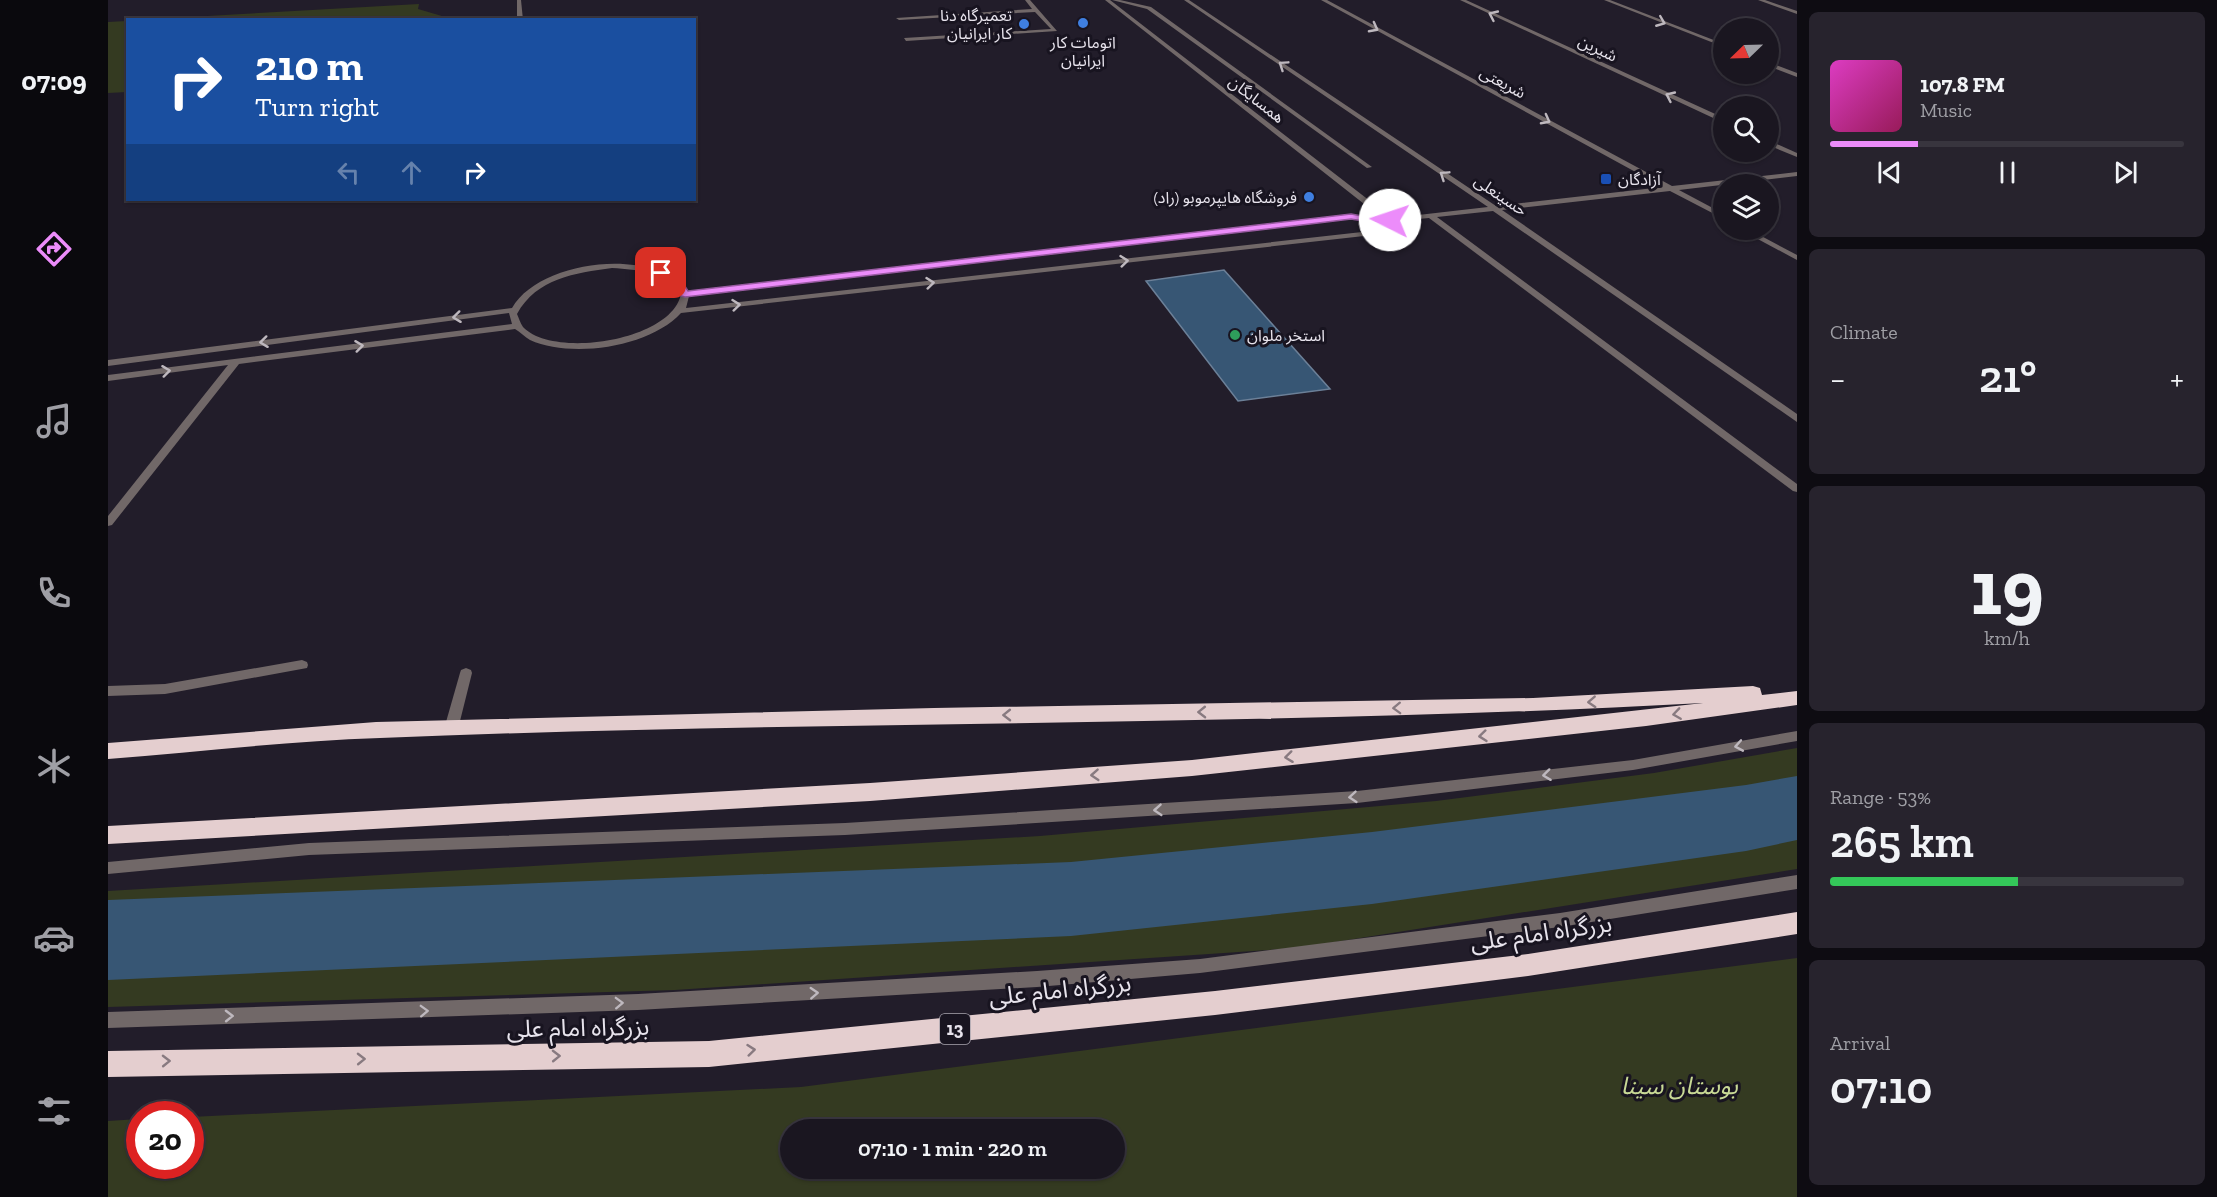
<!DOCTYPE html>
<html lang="en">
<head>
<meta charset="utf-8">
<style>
  body { margin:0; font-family:"Zilla Slab","Noto Sans Arabic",serif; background:#27232d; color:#f1f3f6; height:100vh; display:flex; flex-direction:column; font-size:22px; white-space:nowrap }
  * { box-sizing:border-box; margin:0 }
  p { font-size:20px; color:#9f9fa5 }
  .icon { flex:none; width:33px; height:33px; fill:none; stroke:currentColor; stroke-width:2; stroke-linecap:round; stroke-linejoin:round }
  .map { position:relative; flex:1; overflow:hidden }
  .panel { display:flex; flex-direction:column; gap:12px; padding:12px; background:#0e0c12; width:420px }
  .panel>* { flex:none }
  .guide { position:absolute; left:18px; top:18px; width:570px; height:183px; border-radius:0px; box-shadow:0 2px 4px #0004,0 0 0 2px #38353e; background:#1a4fa0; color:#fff; overflow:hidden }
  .needle { width:39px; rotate:247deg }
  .buttons { position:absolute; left:1605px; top:18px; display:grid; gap:12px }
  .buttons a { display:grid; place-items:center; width:66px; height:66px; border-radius:50%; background:#1a1620; box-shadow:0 2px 4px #0004,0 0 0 2px #38353e; font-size:30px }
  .speed { position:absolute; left:18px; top:1101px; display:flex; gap:12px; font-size:30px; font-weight:700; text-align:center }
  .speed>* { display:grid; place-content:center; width:78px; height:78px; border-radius:50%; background:#1a1620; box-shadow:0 2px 4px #0004,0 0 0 2px #38353e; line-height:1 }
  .speed .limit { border:9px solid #d22; background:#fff; color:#111 }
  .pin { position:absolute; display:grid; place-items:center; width:51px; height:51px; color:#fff; margin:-26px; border-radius:12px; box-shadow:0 3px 9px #0006 }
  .me { position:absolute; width:66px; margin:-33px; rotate:274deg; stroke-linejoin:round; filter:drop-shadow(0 0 4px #0008) }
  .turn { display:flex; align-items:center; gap:21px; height:126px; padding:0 30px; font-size:27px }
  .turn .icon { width:78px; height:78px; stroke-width:2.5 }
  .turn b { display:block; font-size:42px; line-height:51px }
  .lanes { display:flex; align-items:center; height:57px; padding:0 30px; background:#0003; justify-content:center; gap:30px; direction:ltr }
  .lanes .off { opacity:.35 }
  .big { font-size:45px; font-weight:600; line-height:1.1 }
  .panel .card { flex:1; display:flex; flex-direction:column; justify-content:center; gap:9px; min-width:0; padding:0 21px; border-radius:9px; background:#27232d }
  .panel .dial { align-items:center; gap:0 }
  .dial b { font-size:78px; line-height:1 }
  .song { display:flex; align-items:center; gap:18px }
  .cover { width:72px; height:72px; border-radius:9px; background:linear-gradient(135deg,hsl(310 70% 55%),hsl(330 70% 35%)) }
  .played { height:6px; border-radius:3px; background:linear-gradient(90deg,#ec8cfa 25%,#38353e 25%) }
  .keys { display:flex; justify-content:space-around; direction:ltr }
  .heat { display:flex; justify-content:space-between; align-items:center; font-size:33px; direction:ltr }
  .charge { height:9px; border-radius:4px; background:linear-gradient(90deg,#34c759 53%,#38353e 0) }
  .trip { position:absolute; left:672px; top:1119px; width:345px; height:60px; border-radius:30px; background:#1a1620; box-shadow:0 2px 4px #0004,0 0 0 2px #38353e; font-weight:600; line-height:60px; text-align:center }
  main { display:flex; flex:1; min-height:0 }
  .tabs { display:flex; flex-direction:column; width:108px; justify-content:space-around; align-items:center; background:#0a090d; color:#9f9fa5 }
  .tabs .icon { width:42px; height:42px }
  .tabs .active { color:#ec8cfa }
  .tabs b { font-size:27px; color:#f1f3f6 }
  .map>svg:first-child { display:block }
  .green { fill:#343a21; fill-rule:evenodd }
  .water { fill:#375674; stroke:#6c8098; stroke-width:1.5 }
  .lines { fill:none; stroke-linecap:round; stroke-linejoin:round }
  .river { fill:#375674; fill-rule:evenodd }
  .lane { fill:#716868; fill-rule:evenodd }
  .street { fill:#716868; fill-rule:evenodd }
  .highway { fill:#e4cecf; fill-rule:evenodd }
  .oneway { stroke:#beb8be }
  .oneway2 { stroke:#887a80 }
  .route { fill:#ec8cfa; stroke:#995ba2; stroke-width:1.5 }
  .shop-dot { fill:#3f7fe0; stroke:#181420; stroke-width:2 }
  .transit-dot { fill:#1a4fb4; stroke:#181420; stroke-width:2 }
  .leisure-dot { fill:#2e9e5b; stroke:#181420; stroke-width:2 }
  .labels { text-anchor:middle; stroke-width:6; stroke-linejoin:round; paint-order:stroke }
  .far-poi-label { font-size:16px; fill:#e7e3ec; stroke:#181420; text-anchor:end }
  .far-street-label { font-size:16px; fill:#e7e3ec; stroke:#181420 }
  .shield { fill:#181420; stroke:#a9a5af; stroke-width:1.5 }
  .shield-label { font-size:18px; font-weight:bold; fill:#e7e3ec }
  .near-street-label { font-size:24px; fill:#e7e3ec; stroke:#181420 }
  .near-park-label { font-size:24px; font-style:italic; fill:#c8d995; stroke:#181420 }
</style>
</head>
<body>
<main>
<nav class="tabs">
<b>07:09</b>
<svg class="icon active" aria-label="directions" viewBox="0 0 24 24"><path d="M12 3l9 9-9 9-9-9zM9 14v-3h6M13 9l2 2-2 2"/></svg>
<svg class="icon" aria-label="music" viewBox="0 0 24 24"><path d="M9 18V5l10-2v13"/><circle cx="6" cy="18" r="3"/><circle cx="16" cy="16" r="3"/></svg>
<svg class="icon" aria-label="phone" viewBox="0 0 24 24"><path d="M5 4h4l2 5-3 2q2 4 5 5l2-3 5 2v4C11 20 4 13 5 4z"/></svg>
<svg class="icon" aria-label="climate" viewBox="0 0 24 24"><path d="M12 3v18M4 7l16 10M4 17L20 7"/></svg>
<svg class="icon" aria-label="car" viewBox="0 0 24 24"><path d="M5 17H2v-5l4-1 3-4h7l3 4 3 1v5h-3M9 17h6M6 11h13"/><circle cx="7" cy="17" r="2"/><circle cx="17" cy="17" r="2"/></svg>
<svg class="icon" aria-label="filters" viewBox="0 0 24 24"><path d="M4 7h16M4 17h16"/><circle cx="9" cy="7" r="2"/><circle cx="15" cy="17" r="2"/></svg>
</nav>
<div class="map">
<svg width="1689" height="1197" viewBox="0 0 1689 1197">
  <rect width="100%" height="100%" fill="#221d2a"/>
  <!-- green -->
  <g class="green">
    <path d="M311,4l-1,5 34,10h-298z"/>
    <path d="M19,21v71l-19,1v-71z"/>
    <path d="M1689,748v121l-500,79 -622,42 -567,17v-116l932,-55 396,-35 218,-28z"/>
    <path d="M1689,958v239h-1689v-76l31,-2 1,47h50l1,-49 610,-30zM682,1130h324v38h-324z"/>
  </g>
  <!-- water -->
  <path class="water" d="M1116,270l106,119 -92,12 -92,-120z"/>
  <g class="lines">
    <!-- river -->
    <path class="river" d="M1689,776v64l-51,11 -374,53 -301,32 -963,44v-80l963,-38 301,-30 374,-47z"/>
    <!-- lane -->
    <g class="lane">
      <path d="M917,0h5l27,31 -151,10 -2,-3 147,-9 -16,-17 -136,8 -3,-2 136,-9z"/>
      <path d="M1243,215l36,3 4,2 -7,2 1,8 -12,5 -692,78c-31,34 -109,46 -151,27 -5,-3 -10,-8 -15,-11l-276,35 -127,161 -4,1v-10l120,-151 -120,16v-6l404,-51 -3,-11 -401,53v-6l404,-52c27,-48 141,-62 175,-17zM1243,219l25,2 2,6 -7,4 -685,77 3,-12zM504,268c27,2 52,3 69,26 -9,47 -128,65 -158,33 -3,-4 -4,-9 -6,-13 20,-36 58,-41 95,-46z"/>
      <path d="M194,660l5,2 1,3 -1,3 -142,26 -57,2v-10l57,-2z"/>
      <path d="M358,668l5,2 1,3 -14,56 -2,4 -5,1 -5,-1 -2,-4 16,-56 1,-3z"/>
      <path d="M1689,731v10l-164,29 -276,33 -512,32 -536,20 -201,19v-12l201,-19 536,-20 512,-32 276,-31z"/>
      <path d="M1689,875v14l-237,38 -360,46 -163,14 -399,23 -530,18v-16l530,-18 399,-23 163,-12 360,-46z"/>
    </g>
    <!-- street -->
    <g class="street">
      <path d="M409,0h4l2,20h-6z"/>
      <path d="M997,0h5l282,218 96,-11 -304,-207h5l307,206 167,-19 -342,-187h6l345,186 125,-14v4l-118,14 45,24v5l-54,-28 -168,19 295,204v8l-304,-211 -56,6 360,267v8l-4,-1 -364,-273 -42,4z"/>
      <path d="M1004,0h8l31,7 221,160 -5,1 -220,-159z"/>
      <path d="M1352,0h6l258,118v5z"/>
      <path d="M1496,0h6l114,44v3z"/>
      <path d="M1650,0h7l32,11v3z"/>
      <path d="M1660,62l29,11v4l-29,-11z"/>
      <path d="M1660,140l29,13v4l-29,-12z"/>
      <path d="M1633,230h9l47,25v5z"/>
    </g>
    <!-- highway -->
    <g class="highway">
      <path d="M1645,686l7,2 2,7 35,-4v14l-151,21 -454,50 -322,25 -762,43v-18l762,-43 322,-23 511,-57c-440,24 -882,17 -1323,35 -91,3 -182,14 -272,21v-16l268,-21 558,-14 599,-10z"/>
      <path d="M1689,912v22l-269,42 -313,39 -506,52 -601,10v-26l601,-10 506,-50 313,-37z"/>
    </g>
  </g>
  <!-- one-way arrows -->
  <defs><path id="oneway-chevron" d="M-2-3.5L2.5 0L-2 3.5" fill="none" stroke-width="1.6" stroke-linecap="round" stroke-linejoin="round" transform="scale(1.5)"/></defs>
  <g class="oneway">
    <use href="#oneway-chevron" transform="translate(1385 15) rotate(-155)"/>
    <use href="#oneway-chevron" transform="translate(1553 22) rotate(22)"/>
    <use href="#oneway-chevron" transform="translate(1266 28) rotate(28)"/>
    <use href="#oneway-chevron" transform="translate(1175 65) rotate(-146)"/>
    <use href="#oneway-chevron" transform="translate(1562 96) rotate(-155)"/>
    <use href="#oneway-chevron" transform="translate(1438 120) rotate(28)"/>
    <use href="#oneway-chevron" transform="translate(1336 175) rotate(-146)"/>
    <use href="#oneway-chevron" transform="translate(1016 261) rotate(-6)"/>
    <use href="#oneway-chevron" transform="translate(822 283) rotate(-6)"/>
    <use href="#oneway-chevron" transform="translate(628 305) rotate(-6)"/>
    <use href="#oneway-chevron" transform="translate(349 317) rotate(173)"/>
    <use href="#oneway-chevron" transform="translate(156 342) rotate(173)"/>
    <use href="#oneway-chevron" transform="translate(251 346) rotate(-7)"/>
    <use href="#oneway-chevron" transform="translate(58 371) rotate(-7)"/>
    <use href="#oneway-chevron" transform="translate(1631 746) rotate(170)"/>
    <use href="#oneway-chevron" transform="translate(1439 775) rotate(173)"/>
    <use href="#oneway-chevron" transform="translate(1245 797) rotate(175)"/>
    <use href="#oneway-chevron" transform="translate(1050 810) rotate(176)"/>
    <use href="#oneway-chevron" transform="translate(706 993) rotate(-3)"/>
    <use href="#oneway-chevron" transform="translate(511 1003) rotate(-2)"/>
    <use href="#oneway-chevron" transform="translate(316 1011) rotate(-2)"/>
    <use href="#oneway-chevron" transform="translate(121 1016) rotate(-1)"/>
  </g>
  <g class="oneway2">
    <use href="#oneway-chevron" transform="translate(1484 702) rotate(177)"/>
    <use href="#oneway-chevron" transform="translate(1289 708) rotate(178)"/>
    <use href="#oneway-chevron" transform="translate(1094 712) rotate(179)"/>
    <use href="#oneway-chevron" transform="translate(1569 714) rotate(172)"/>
    <use href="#oneway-chevron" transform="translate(899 715) rotate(179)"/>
    <use href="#oneway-chevron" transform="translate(1375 736) rotate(174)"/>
    <use href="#oneway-chevron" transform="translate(1181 757) rotate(173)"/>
    <use href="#oneway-chevron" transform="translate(987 775) rotate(176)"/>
    <use href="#oneway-chevron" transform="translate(643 1050) rotate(-6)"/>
    <use href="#oneway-chevron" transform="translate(448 1056) rotate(-1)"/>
    <use href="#oneway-chevron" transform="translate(253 1059) rotate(-1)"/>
    <use href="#oneway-chevron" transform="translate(58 1061) rotate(-1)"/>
  </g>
  <!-- route -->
  <path class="route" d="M1243,214l29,5 10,-2 5,3 -15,4 -29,-5 -41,5 -625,73 -4,-1 -7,-12 -17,-11 8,-2 16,9 7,11z"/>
  <!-- markers -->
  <g class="shop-dot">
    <circle cx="975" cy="23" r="6"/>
    <circle cx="916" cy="24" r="6"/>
    <circle cx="1201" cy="197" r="6"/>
  </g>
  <rect class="transit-dot" x="1492" y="173" width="12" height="12" rx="3"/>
  <circle class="leisure-dot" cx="1127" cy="335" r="6"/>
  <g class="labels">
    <!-- far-poi labels -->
    <g class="far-poi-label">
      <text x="904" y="21">تعمیرگاه دنا<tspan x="904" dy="18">کار ایرانیان</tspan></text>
      <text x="975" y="48" text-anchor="middle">اتومات کار<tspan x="975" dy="18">ایرانیان</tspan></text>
      <text x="1510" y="185" text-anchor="start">آزادگان</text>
      <text x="1189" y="203">فروشگاه هایپرموبو (راد)</text>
      <text x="1139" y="341" text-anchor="start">استخر ملوان</text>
    </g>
    <!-- far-street labels -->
    <g class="far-street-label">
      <text transform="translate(1490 48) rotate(25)" y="6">شیرین</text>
      <text transform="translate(1395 82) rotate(28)" y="6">شریعتی</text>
      <text transform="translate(1149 99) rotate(38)" y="6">همسایگان</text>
      <text transform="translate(1393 195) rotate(34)" y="6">حسینعلی</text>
    </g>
    <!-- shield labels -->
    <rect class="shield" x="832" y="1014" width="30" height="30" rx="4.5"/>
    <g class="shield-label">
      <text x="847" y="1035">13</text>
    </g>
    <!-- near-street labels -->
    <g class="near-street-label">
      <text transform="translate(1433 933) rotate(-8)" y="8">بزرگراه امام علی</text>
      <text transform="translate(952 990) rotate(-6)" y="8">بزرگراه امام علی</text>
      <text transform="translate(470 1028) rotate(-1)" y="8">بزرگراه امام علی</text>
    </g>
    <!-- near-park labels -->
    <g class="near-park-label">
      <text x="1571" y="1094">بوستان سینا</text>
    </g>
  </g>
</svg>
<div class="buttons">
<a><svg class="needle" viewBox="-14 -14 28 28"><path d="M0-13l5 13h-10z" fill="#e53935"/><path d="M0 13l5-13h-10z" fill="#9f9fa5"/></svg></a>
<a><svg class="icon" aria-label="search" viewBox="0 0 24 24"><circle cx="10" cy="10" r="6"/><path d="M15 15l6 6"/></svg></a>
<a><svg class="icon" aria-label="layers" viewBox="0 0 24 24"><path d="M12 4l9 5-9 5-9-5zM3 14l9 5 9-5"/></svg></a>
</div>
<div class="speed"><div class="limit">20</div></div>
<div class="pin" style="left:553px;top:273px;background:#d93025"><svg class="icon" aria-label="arrive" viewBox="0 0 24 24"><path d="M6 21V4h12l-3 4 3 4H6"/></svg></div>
<svg class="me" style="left:1282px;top:220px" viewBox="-20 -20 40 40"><circle r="19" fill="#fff"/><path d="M0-13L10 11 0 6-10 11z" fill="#ec8cfa"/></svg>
<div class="trip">07:10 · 1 min · 220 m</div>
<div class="guide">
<div class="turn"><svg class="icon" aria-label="right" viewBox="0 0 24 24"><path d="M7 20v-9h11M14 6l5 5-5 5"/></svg><div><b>210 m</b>Turn right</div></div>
<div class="lanes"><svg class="icon off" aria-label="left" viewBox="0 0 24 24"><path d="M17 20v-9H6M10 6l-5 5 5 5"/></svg><svg class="icon off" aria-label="ahead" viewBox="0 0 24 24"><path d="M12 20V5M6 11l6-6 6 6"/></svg><svg class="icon" aria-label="right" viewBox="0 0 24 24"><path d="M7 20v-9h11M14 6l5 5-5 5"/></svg></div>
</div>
</div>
<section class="panel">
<div class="card">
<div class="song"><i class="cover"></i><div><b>107.8 FM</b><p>Music</p></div></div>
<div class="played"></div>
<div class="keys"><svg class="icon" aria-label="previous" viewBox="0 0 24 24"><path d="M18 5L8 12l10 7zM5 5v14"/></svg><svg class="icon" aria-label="pause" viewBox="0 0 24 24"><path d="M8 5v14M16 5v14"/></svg><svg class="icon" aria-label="next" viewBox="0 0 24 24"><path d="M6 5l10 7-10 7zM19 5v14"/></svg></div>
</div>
<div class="card"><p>Climate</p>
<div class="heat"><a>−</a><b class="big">21°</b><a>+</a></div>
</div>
<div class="card dial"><b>19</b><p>km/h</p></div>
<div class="card"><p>Range · 53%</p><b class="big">265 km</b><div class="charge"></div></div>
<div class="card"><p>Arrival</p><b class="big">07:10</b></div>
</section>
</main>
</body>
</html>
